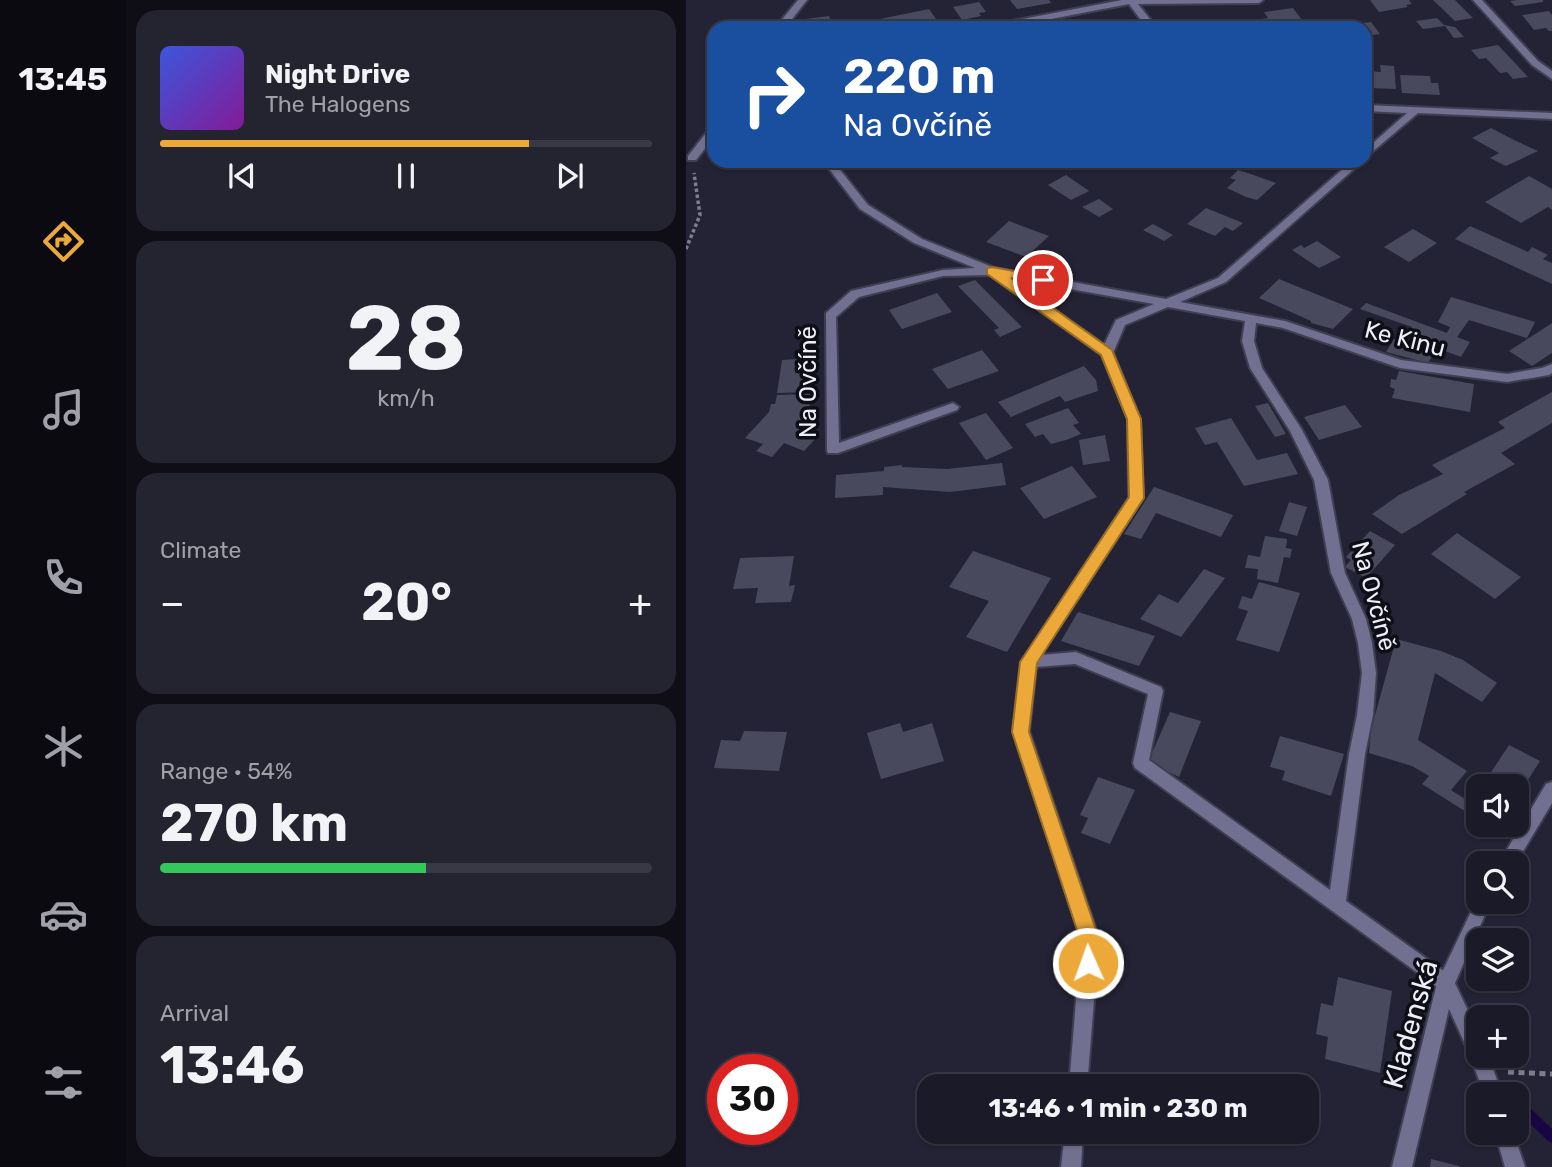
<!DOCTYPE html>
<html lang="en">
<head>
<meta charset="utf-8">
<style>
  body { margin:0; font-family:Rubik,sans-serif; background:#242330; color:#f1f3f6; height:100vh; display:flex; flex-direction:column; font-size:26px; white-space:nowrap }
  * { box-sizing:border-box; margin:0 }
  p { font-size:23px; color:#a0a1a8 }
  .icon { flex:none; width:38px; height:38px; fill:none; stroke:currentColor; stroke-width:2; stroke-linecap:round; stroke-linejoin:round }
  .map { position:relative; flex:1; overflow:hidden }
  .details { display:flex; flex-direction:column; gap:10px; padding:10px; background:#0f0e16; width:560px }
  .details>* { flex:none }
  .banner { position:absolute; left:21px; top:21px; width:665px; height:147px; border-radius:21px; box-shadow:0 2px 5px #0004,0 0 0 2px #393845; background:#1a4fa0; color:#fff; overflow:hidden }
  .fabs { position:absolute; left:780px; top:774px; display:grid; gap:14px }
  .fabs a { display:grid; place-items:center; width:63px; height:63px; border-radius:14px; background:#1b1a28; box-shadow:0 2px 5px #0004,0 0 0 2px #393845; font-size:35px }
  .speed { position:absolute; left:21px; top:1054px; display:flex; gap:14px; font-size:35px; font-weight:700; text-align:center }
  .speed>* { display:grid; place-content:center; width:91px; height:91px; border-radius:50%; background:#1b1a28; box-shadow:0 2px 5px #0004,0 0 0 2px #393845; line-height:1 }
  .speed .limit { border:10px solid #d22; background:#fff; color:#111 }
  .pin { position:absolute; display:grid; place-items:center; width:60px; height:60px; color:#fff; margin:-30px; border:4px solid #fff; border-radius:50%; box-shadow:0 2px 7px #0007 }
  .me { position:absolute; width:77px; margin:-38px; rotate:358deg; stroke-linejoin:round; filter:drop-shadow(0 0 5px #0008) }
  .turn { display:flex; align-items:center; gap:24px; height:147px; padding:0 21px; font-size:32px }
  .turn .icon { width:91px; height:91px; stroke-width:2.5 }
  .turn b { display:block; font-size:49px; line-height:60px }
  .big { font-size:52px; font-weight:700; line-height:1.1 }
  .details .tile { flex:1; display:flex; flex-direction:column; justify-content:center; gap:10px; min-width:0; padding:0 24px; border-radius:21px; background:#242330 }
  .details .dial { align-items:center; gap:0 }
  .dial b { font-size:91px; line-height:1 }
  .song { display:flex; align-items:center; gap:21px }
  .cover { width:84px; height:84px; border-radius:10px; background:linear-gradient(135deg,hsl(230 70% 55%),hsl(290 70% 35%)) }
  .played { height:7px; border-radius:4px; background:linear-gradient(90deg,#eca93a 75%,#393845 75%) }
  .keys { display:flex; justify-content:space-around; direction:ltr }
  .heat { display:flex; justify-content:space-between; align-items:center; font-size:38px; direction:ltr }
  .charge { height:10px; border-radius:5px; background:linear-gradient(90deg,#34c759 54%,#393845 0) }
  .trip { position:absolute; left:231px; top:1074px; width:402px; height:70px; border-radius:21px; background:#1b1a28; box-shadow:0 2px 5px #0004,0 0 0 2px #393845; font-weight:700; line-height:70px; text-align:center }
  main { display:flex; flex:1; min-height:0 }
  .menu { display:flex; flex-direction:column; width:126px; justify-content:space-around; align-items:center; background:#0b0a10; color:#a0a1a8 }
  .menu .icon { width:49px; height:49px }
  .menu .active { color:#eca93a }
  .menu b { font-size:32px; color:#f1f3f6 }
  .map>svg:first-child { display:block }
  .lines { fill:none; stroke-linecap:round; stroke-linejoin:round }
  .stream { fill:#170545; fill-rule:evenodd }
  .building { fill:#49495d }
  .minor-casing { stroke:#403f51; stroke-width:4 }
  .tertiary-casing { stroke:#403f51; stroke-width:4 }
  .path-far1 { stroke:#7d7d8c; stroke-width:3.5; stroke-dasharray:3.5 2.5; stroke-linecap:butt }
  .path { stroke:#7d7d8c; stroke-width:5; stroke-dasharray:6 4.5; stroke-linecap:butt }
  .minor { fill:#717090; fill-rule:evenodd }
  .tertiary { fill:#717090; fill-rule:evenodd }
  .route { fill:#eca93a; stroke:#996e26; stroke-width:2 }
  .labels { text-anchor:middle; stroke-width:7; stroke-linejoin:round; paint-order:stroke }
  .street-label { font-size:24px; fill:#eeeefb; stroke:#0e0e16 }
  .near-street-label { font-size:28px; fill:#eeeefb; stroke:#0e0e16 }
</style>
</head>
<body>
<main>
<nav class="menu">
<b>13:45</b>
<svg class="icon active" aria-label="directions" viewBox="0 0 24 24"><path d="M12 3l9 9-9 9-9-9zM9 14v-3h6M13 9l2 2-2 2"/></svg>
<svg class="icon" aria-label="music" viewBox="0 0 24 24"><path d="M9 18V5l10-2v13"/><circle cx="6" cy="18" r="3"/><circle cx="16" cy="16" r="3"/></svg>
<svg class="icon" aria-label="phone" viewBox="0 0 24 24"><path d="M5 4h4l2 5-3 2q2 4 5 5l2-3 5 2v4C11 20 4 13 5 4z"/></svg>
<svg class="icon" aria-label="climate" viewBox="0 0 24 24"><path d="M12 3v18M4 7l16 10M4 17L20 7"/></svg>
<svg class="icon" aria-label="car" viewBox="0 0 24 24"><path d="M5 17H2v-5l4-1 3-4h7l3 4 3 1v5h-3M9 17h6M6 11h13"/><circle cx="7" cy="17" r="2"/><circle cx="17" cy="17" r="2"/></svg>
<svg class="icon" aria-label="filters" viewBox="0 0 24 24"><path d="M4 7h16M4 17h16"/><circle cx="9" cy="7" r="2"/><circle cx="15" cy="17" r="2"/></svg>
</nav>
<section class="details">
<div class="tile">
<div class="song"><i class="cover"></i><div><b>Night Drive</b><p>The Halogens</p></div></div>
<div class="played"></div>
<div class="keys"><svg class="icon" aria-label="previous" viewBox="0 0 24 24"><path d="M18 5L8 12l10 7zM5 5v14"/></svg><svg class="icon" aria-label="pause" viewBox="0 0 24 24"><path d="M8 5v14M16 5v14"/></svg><svg class="icon" aria-label="next" viewBox="0 0 24 24"><path d="M6 5l10 7-10 7zM19 5v14"/></svg></div>
</div>
<div class="tile dial"><b>28</b><p>km/h</p></div>
<div class="tile"><p>Climate</p>
<div class="heat"><a>−</a><b class="big">20°</b><a>+</a></div>
</div>
<div class="tile"><p>Range · 54%</p><b class="big">270 km</b><div class="charge"></div></div>
<div class="tile"><p>Arrival</p><b class="big">13:46</b></div>
</section>
<div class="map">
<svg width="866" height="1167" viewBox="0 0 866 1167">
  <rect width="100%" height="100%" fill="#242335"/>
  <g class="lines">
    <!-- stream -->
    <path class="stream" d="M840,1106l4,2 22,21v14l-4,-2 -26,-25 -2,-4 2,-4z"/>
  </g>
  <!-- building -->
  <g class="building">
    <path d="M324,0h39l2,3 -34,6z"/>
    <path d="M684,0h39l3,4 -6,1 2,2 -29,5z"/>
    <path d="M747,0h22l18,18 -18,3z"/>
    <path d="M831,0h26v2l-28,4 -5,-5z"/>
    <path d="M293,2l7,10 -7,1 2,3 -19,4 -9,-13z"/>
    <path d="M607,8l15,20 -42,-1 -5,-8 7,-1 -4,-6z"/>
    <path d="M243,9l9,13 -29,6h-24l-5,-9z"/>
    <path d="M863,11l3,4v16h-3l-3,-3 -12,2 -12,-15z"/>
    <path d="M143,16l2,5 -24,4 -2,-6z"/>
    <path d="M751,18l7,7 11,2 9,10 -10,1 -9,-12 -22,3 -7,-8z"/>
    <path d="M173,19l4,9h-24l-1,-3z"/>
    <path d="M545,19l14,9h-38l-3,-3z"/>
    <path d="M415,20l3,4 12,-2 5,6h-29l-4,-6z"/>
    <path d="M685,22l9,12 -15,2v-8h-14l-2,-3z"/>
    <path d="M812,45l30,32 -15,2 -6,-7 -7,1 -14,-15 -7,1 -8,-9z"/>
    <path d="M694,65l14,1 2,23 -25,-1 -1,-17 11,1z"/>
    <path d="M714,75l30,1 1,7h7l2,12 -38,-2z"/>
    <path d="M805,128l25,13 22,10 -32,15 -16,-8 9,-5 -27,-15z"/>
    <path d="M552,170l7,2 31,11 -19,17 -11,-3 -19,-9 9,-8 -6,-2z"/>
    <path d="M380,175l23,16 -18,9 -23,-15z"/>
    <path d="M843,176l23,13v21l-4,-3 -27,16 -36,-21z"/>
    <path d="M413,199l14,10 -14,8 -17,-10z"/>
    <path d="M520,208l37,15 -10,8 -8,-4 -10,9 -28,-12z"/>
    <path d="M323,221l40,15 -23,21 -40,-15z"/>
    <path d="M467,224l20,11 -9,6 -21,-11z"/>
    <path d="M784,226l58,26 4,-5 16,8 -5,4 9,4v21l-97,-45z"/>
    <path d="M727,229l24,14 -28,19 -25,-15z"/>
    <path d="M631,241l24,16 -22,11 -27,-18 9,-5 3,3z"/>
    <path d="M593,279l74,30 -20,20 -22,-6v-2l-52,-23z"/>
    <path d="M289,280l47,47 -22,10 -6,-7 5,-2 -41,-42z"/>
    <path d="M251,293l15,19 -50,17 -13,-19z"/>
    <path d="M765,297l84,25 -8,16 -58,-18 -12,17 13,5 -9,15 -56,-21 7,-9 -52,-18 6,-6 81,30 3,-6 -12,-5z"/>
    <path d="M866,323v30l-20,13 -23,-15z"/>
    <path d="M708,339l39,16 -5,8 -42,-11z"/>
    <path d="M296,350l17,21 -51,18 -16,-20z"/>
    <path d="M129,358l-4,34 -34,1 5,-33z"/>
    <path d="M398,366l12,14 2,11 -33,11 -5,-6 -49,21 -13,-15z"/>
    <path d="M713,371l75,13 -4,28 -78,-14 3,-9 -5,-2 1,-8 5,1z"/>
    <path d="M866,392v31l-51,30 14,11 -51,28 3,2 -65,40 -30,-20 27,-19 44,-21 -11,-9 73,-37 -7,-6z"/>
    <path d="M125,394l-2,18h-5l-1,10 -4,4 21,8 -16,17 -20,-8 -12,14 -16,-6 7,-7 -18,-6 24,-26 2,-8h4l2,-9z"/>
    <path d="M582,403l18,31 -11,3 -20,-31z"/>
    <path d="M659,405l17,22 -43,13 -15,-23z"/>
    <path d="M382,408l11,15 -6,2 8,9 -15,6 -15,4 -8,-10 -8,3 -10,-13z"/>
    <path d="M300,413l27,35 -27,12 -27,-37z"/>
    <path d="M545,418l26,42 30,-7 11,21 -54,12 -27,-44 -12,3 -10,-17z"/>
    <path d="M419,435l5,26 -27,4 -4,-25z"/>
    <path d="M316,463l4,22 -56,7 -67,-5v8l-48,3 1,-23 48,-4v-4l18,-2v2l45,2z"/>
    <path d="M386,466l25,31 -53,22 -24,-31z"/>
    <path d="M468,487l79,28 -12,22 -65,-24 -15,26 -17,-5z"/>
    <path d="M603,502l18,5 -10,29 -18,-5z"/>
    <path d="M684,531l25,14 -29,33 -21,-11 6,-7 -5,-3z"/>
    <path d="M771,533l64,44 -26,22 -64,-45z"/>
    <path d="M579,536l22,3 -1,9 6,1 -2,9 -6,-1 -6,26 -21,-4 1,-10 -13,-1 3,-13 12,2z"/>
    <path d="M287,551l78,27 -44,74 -41,-15 23,-36 -40,-14z"/>
    <path d="M108,556l-5,30 6,-1 -4,17 -36,1 3,-15 -25,1 7,-31z"/>
    <path d="M518,569l21,9 -44,59 -41,-18 19,-25 19,9z"/>
    <path d="M573,582l41,11 -21,59 -43,-12 12,-29 -10,-3 4,-12 10,3z"/>
    <path d="M392,612l77,24 -16,30 -78,-25z"/>
    <path d="M710,639l45,12 22,9 34,23 -15,19 -47,-29 -17,67 49,31 -16,19 20,13 8,-12v29l-57,-36 7,-8 -17,-10 -43,-13 2,-23z"/>
    <path d="M484,712l31,9 -22,56 -31,-15z"/>
    <path d="M214,723l3,9 29,-9 12,38 -63,18 -14,-46z"/>
    <path d="M58,731l43,1 -8,39 -65,-3 7,-28 19,1z"/>
    <path d="M594,736l64,18 -13,42 -49,-16 3,-9 -15,-4z"/>
    <path d="M823,745l31,16 -23,36v-11h-35z"/>
    <path d="M412,777l37,13 -25,54 -29,-11 7,-15 -8,-3z"/>
    <path d="M652,977l54,14 -12,82 -55,-14 3,-22 -12,-3 5,-31 12,3z"/>
    <path d="M745,1159l28,7v1h-29z"/>
  </g>
  <g class="lines">
    <!-- minor casing -->
    <g class="minor-casing">
      <g id="minor">
        <path d="M112,0h9l-22,28h-10z"/>
        <path d="M436,0h141l-4,3 -121,1 19,24h-10l-18,-24 -124,24h-19l5,-3z"/>
        <path d="M679,105l187,8v6l-134,-6 -53,45v-8l42,-37 -42,-2z"/>
        <path d="M28,127v10l-18,23h-8v-4l22,-28z"/>
        <path d="M137,161h10l35,44 54,34 73,29 171,31 52,-21 134,-117h11l-137,121 -46,20 105,19 116,39 106,14 35,-6 10,-4v9l-3,2 -42,7 -107,-14 -117,-40 -27,-5 -2,18 8,27 40,62 26,50 17,93 21,46 6,24 4,30 -3,42 -8,39 -19,147 106,76 27,57v21h9l14,39h-18l-14,-39 -30,-66 -305,-221 -2,-5 15,-69 -73,-30 -39,3 -7,64 70,208 -12,148h-18l12,-148 -68,-208 9,-69 107,-164 -1,-79 -26,-64 -112,-80 -47,1 -84,21 -23,20 3,126 114,-40 6,4 -2,3 -119,43h-10l-1,-3 -1,-137 25,-22 92,-21 32,-2 -61,-25 -54,-34zM323,278l145,26 -38,16 -12,25zM482,307l77,14 -3,20 8,27 40,63 24,49 17,93 21,46 6,24 4,30 -5,42 -8,39 -19,136 -181,-130 14,-69 -2,-4 -85,-35 -35,3 102,-157 -3,-79 -27,-66 12,-28z"/>
        <path d="M379,1132h18l-2,35h-20z"/>
        <path d="M809,1132h18l12,35h-20z"/>
      </g>
    </g>
    <!-- tertiary casing -->
    <g class="tertiary-casing">
      <g id="tertiary">
        <path d="M787,0h9l56,61 14,10v8l-20,-14z"/>
        <path d="M866,782v21l-36,60h-17l47,-79z"/>
        <path d="M793,895v6h12l-36,82 -43,184h-20l45,-184z"/>
      </g>
    </g>
    <!-- path-far1 -->
    <path class="path-far1" d="M0,249l14,-34 -6,-42"/>
    <!-- path -->
    <path class="path" d="M822,1072l44,2"/>
    <!-- minor -->
    <use href="#minor" class="minor"/>
    <!-- tertiary -->
    <use href="#tertiary" class="tertiary"/>
  </g>
  <!-- route -->
  <path class="route" d="M306,267l55,10 2,3 -6,4 -32,-6 101,72 29,69 3,79 -107,165 -8,69 70,207 -4,31 -7,3 -7,-3 -3,-7 2,-24 -68,-207 8,-70 109,-165 -2,-78 -26,-64 -114,-81v-6z"/>
  <g class="labels">
    <!-- street labels -->
    <g class="street-label">
      <text transform="translate(719 339) rotate(14)" y="8">Ke Kinu</text>
      <text transform="translate(122 382) rotate(-90)" y="8">Na Ovčíně</text>
      <text transform="translate(688 596) rotate(75)" y="8">Na Ovčíně</text>
    </g>
    <!-- near-street labels -->
    <g class="near-street-label">
      <text transform="translate(724 1024) rotate(-74)" y="10">Kladenská</text>
    </g>
  </g>
</svg>
<div class="fabs">
<a><svg class="icon" aria-label="sound" viewBox="0 0 24 24"><path d="M4 9h4l5-4v14l-5-4H4zM17 9q2 3 0 6"/></svg></a>
<a><svg class="icon" aria-label="search" viewBox="0 0 24 24"><circle cx="10" cy="10" r="6"/><path d="M15 15l6 6"/></svg></a>
<a><svg class="icon" aria-label="layers" viewBox="0 0 24 24"><path d="M12 4l9 5-9 5-9-5zM3 14l9 5 9-5"/></svg></a>
<a>+</a>
<a>−</a>
</div>
<div class="speed"><div class="limit">30</div></div>
<div class="pin" style="left:357px;top:280px;background:#d93025"><svg class="icon" aria-label="arrive" viewBox="0 0 24 24"><path d="M6 21V4h12l-3 4 3 4H6"/></svg></div>
<svg class="me" style="left:402px;top:963px" viewBox="-20 -20 40 40"><circle r="17" fill="#eca93a" stroke="#fff" stroke-width="3"/><path d="M0-11L8 9 0 5-8 9z" fill="#fff"/></svg>
<div class="trip">13:46 · 1 min · 230 m</div>
<div class="banner">
<div class="turn"><svg class="icon" aria-label="right" viewBox="0 0 24 24"><path d="M7 20v-9h11M14 6l5 5-5 5"/></svg><div><b>220 m</b>Na Ovčíně</div></div>
</div>
</div>
</main>
</body>
</html>
